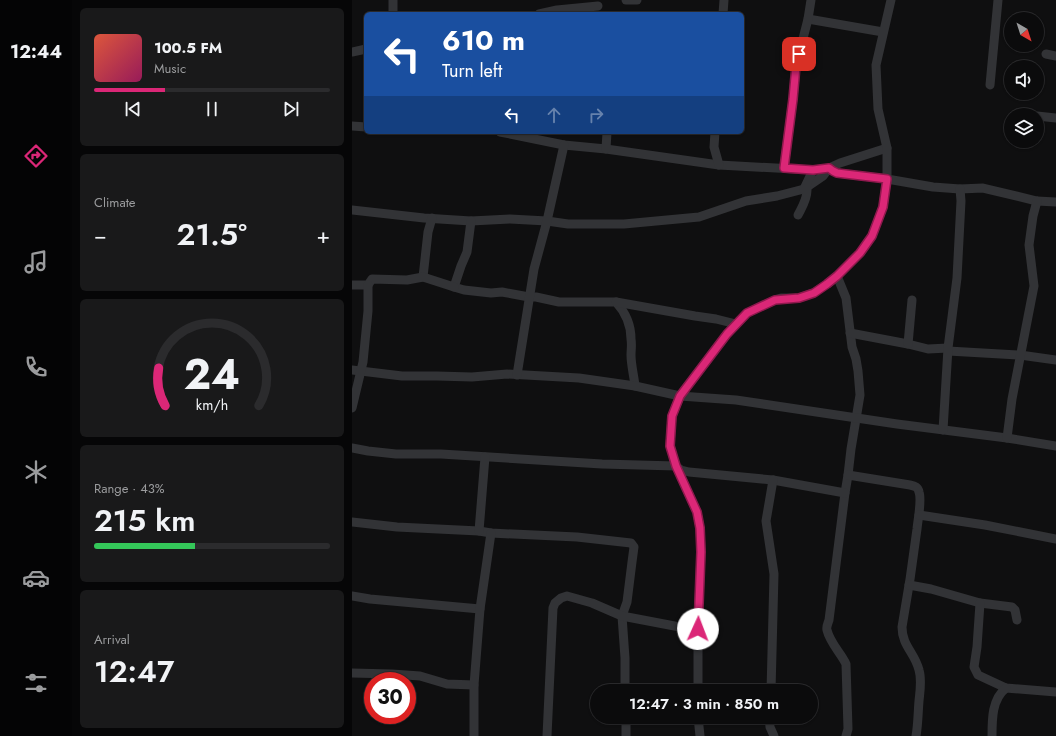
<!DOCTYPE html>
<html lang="en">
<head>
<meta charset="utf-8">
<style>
  body { margin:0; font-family:Jost,sans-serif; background:#19191a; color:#f1f3f6; height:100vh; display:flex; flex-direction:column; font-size:15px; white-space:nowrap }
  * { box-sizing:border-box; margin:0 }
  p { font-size:13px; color:#9a9b9d }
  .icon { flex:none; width:22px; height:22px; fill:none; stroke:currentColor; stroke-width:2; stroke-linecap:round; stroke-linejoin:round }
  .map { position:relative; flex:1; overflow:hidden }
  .sheet { display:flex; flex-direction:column; gap:8px; padding:8px; background:#060607; width:280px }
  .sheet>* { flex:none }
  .hud { position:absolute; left:12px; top:12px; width:380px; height:122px; border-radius:6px; box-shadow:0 1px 3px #0004,0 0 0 1px #2b2b2d; background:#1a4fa0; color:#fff; overflow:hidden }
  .needle { width:26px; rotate:141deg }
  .controls { position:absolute; left:652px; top:12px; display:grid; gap:8px }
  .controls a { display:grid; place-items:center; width:40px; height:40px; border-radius:50%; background:#0b0b0c; box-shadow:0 1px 3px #0004,0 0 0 1px #2b2b2d; font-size:20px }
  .speed { position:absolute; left:12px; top:672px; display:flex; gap:8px; font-size:20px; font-weight:700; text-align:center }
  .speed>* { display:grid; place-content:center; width:52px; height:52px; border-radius:50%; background:#0b0b0c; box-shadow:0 1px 3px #0004,0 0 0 1px #2b2b2d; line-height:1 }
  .speed .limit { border:6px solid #d22; background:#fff; color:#111 }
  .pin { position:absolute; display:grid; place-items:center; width:34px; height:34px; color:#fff; margin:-17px; border-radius:8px; box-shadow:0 2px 6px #0006 }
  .me { position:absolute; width:44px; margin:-22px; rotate:2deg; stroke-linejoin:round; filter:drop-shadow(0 0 3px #0008) }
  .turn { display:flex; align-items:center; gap:14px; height:84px; padding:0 12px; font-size:18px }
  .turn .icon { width:52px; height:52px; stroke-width:2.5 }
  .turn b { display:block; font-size:28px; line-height:34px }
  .lanes { display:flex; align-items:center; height:38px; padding:0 12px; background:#0003; justify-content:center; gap:20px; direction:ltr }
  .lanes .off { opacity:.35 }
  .big { font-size:30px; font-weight:600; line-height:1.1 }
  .sheet .widget { flex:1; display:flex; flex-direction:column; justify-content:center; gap:6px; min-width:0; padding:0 14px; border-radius:6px; background:#19191a }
  .sheet .dial { align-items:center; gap:0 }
  .dial svg { height:104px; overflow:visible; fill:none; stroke:#2b2b2d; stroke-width:7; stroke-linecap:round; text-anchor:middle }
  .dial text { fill:#f1f3f6; stroke:none }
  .song { display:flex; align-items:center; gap:12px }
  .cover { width:48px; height:48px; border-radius:6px; background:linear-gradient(135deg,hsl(10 70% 55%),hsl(330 70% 35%)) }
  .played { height:4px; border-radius:2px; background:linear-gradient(90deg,#db2777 30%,#2b2b2d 30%) }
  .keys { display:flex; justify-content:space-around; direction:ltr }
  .heat { display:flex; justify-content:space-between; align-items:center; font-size:22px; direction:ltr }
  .charge { height:6px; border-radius:3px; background:linear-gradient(90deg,#34c759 43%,#2b2b2d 0) }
  .trip { position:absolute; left:238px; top:684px; width:228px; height:40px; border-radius:20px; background:#0b0b0c; box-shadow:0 1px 3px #0004,0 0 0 1px #2b2b2d; font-weight:600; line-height:40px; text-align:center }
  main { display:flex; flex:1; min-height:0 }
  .tabs { display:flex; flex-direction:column; width:72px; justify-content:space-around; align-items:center; background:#040405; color:#9a9b9d }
  .tabs .icon { width:28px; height:28px }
  .tabs .active { color:#db2777 }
  .tabs b { font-size:18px; color:#f1f3f6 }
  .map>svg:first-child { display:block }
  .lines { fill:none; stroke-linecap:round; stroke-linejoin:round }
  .minor { stroke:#323336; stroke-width:9 }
  .route-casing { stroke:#8e194d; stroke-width:10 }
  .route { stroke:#db2777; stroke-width:7 }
</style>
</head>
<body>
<main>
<nav class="tabs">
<b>12:44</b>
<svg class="icon active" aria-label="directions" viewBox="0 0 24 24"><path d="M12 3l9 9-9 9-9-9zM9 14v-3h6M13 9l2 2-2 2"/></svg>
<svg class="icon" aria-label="music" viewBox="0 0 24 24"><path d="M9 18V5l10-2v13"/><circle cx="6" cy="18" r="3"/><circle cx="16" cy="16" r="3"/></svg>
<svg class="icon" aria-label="phone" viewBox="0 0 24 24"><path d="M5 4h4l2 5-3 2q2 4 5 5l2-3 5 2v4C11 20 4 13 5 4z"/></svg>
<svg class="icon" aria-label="climate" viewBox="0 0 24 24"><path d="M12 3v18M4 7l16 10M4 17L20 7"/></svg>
<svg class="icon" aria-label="car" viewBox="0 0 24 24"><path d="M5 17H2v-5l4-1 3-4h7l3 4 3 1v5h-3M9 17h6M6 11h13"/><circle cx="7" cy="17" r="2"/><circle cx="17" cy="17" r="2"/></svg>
<svg class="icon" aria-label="filters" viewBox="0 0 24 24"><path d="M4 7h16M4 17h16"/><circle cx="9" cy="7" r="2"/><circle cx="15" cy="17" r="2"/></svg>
</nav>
<section class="sheet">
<div class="widget">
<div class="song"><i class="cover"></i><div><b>100.5 FM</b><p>Music</p></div></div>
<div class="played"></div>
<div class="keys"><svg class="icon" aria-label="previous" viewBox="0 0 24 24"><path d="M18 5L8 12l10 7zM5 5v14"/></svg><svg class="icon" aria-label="pause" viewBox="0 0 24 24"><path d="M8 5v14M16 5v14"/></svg><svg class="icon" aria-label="next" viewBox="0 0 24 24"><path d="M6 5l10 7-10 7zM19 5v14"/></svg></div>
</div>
<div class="widget"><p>Climate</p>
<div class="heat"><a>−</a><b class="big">21.5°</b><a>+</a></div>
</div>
<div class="widget dial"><svg viewBox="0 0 100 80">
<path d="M14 69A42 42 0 1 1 86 69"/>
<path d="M14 69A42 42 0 0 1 9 40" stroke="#db2777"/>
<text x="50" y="56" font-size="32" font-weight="700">24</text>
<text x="50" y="72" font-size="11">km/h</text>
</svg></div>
<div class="widget"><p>Range · 43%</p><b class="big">215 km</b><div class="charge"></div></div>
<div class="widget"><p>Arrival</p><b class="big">12:47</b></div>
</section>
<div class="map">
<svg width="704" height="736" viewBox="0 0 704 736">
  <rect width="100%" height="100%" fill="#0f0f10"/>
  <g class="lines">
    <!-- minor -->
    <g class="minor">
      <path d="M41,0v14"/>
      <path d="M274,0h11"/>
      <path d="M187,14l18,-4 41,-4"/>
      <path d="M371,14l1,-14"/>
      <path d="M456,19l75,13"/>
      <path d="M0,52l14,-3"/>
      <path d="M694,54l10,2"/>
      <path d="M638,85l8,-85"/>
      <path d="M685,116l19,2"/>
      <path d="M0,126l14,1"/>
      <path d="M148,132l64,13 42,4 113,16 94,5 16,-2 8,5 50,6 46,8 27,2 23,-1 54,13 19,1"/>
      <path d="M363,132l-1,15 5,18"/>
      <path d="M254,149l1,-17"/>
      <path d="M432,168l9,-69 3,-33 12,-47 3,-19"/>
      <path d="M0,210l72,8 47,3 39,-2 37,2 21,3h56l75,-7 47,-16 31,-5 27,-7 19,-13 6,-8 11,-5 47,-15"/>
      <path d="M446,215c4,-8 9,-15 9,-25l-3,-1 9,-19"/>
      <path d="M119,221l-4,31 -6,14 -7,21 10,3 27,3 11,-1 27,5h7l23,5h57c10,11 15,23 15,37 1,6 0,11 0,16 0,10 3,21 4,31"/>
      <path d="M485,276l9,22 6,49 4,12 2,12 2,24 -9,54 -3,26 -3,18 -16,127c-1,3 -3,7 -2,10 3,13 14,23 19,34l2,65 -2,7"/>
      <path d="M71,277l5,-45 4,-14"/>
      <path d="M0,285h16l4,-6 35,1 16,-3 31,10"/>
      <path d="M264,302l79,14 21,3 20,5"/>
      <path d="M498,333l58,11 20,5 20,-1"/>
      <path d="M556,344l4,-44"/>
      <path d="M596,351l72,4 36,5"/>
      <path d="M0,370l50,6h35l35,1 35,-3 72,4 56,8 45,10 56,4 161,24 110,14 49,8"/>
      <path d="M165,375l17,-106 13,-48 17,-76"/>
      <path d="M0,408l11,-46 5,-51v-26"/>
      <path d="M591,430l5,-82 9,-70 4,-77 -1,-12"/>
      <path d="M655,438l5,-39 22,-113 -5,-41 4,-29 4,-15"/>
      <path d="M0,448l16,3 28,3h45l161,10 74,2 5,4 8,2 84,8 72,13"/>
      <path d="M496,475l62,10c5,1 8,2 9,7 3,8 -1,27 -2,37 -4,32 -9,65 -15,98 0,19 13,26 17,43 3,10 1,21 0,31 -1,12 -1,24 -3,35"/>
      <path d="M567,515l66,10 71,14"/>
      <path d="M0,522l45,5 82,4 12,2 86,4 54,6 3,4 -2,15 -5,40 -5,14 3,42v33"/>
      <path d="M127,531l6,-74"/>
      <path d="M557,585l22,4 49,14 32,4 3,3 2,10"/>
      <path d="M0,596l18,3 110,10"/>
      <path d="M628,603l-3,44 -3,20 4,8 28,13 50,4"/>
      <path d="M0,673l40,1 28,2 27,8 27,1"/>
      <path d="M346,691v-62l3,-78 -1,-23 -3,-16 -21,-46 -6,-20 2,-30 8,-20 47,-62 20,-21 28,-13 6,-2h18l14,-5 14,-9 10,-8 23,-23 12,-17 11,-29 4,-28v-31l-9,-39 -2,-44 15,-65"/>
      <path d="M419,691l3,-117 -8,-53 7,-41"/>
      <path d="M274,717v19"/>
      <path d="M346,717l2,19"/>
      <path d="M417,717l1,10 4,9"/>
      <path d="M122,736v-51l6,-76 11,-76"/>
      <path d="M195,736l6,-128 2,-5 6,-5 6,-2 25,7 30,13 63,12 13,1"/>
      <path d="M640,736c0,-17 0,-37 14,-48"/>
    </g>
  </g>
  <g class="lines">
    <!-- route casing -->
    <g class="route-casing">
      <path id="route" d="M346,629l3,-77 -1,-24 -3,-16 -21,-46 -6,-20 2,-30 8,-20 47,-62 20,-21 28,-13 24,-2 15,-5 13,-9 10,-8 23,-23 12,-17 11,-29 4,-28 -50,-6 -4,-2 -4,-3 -16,2 -29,-2 9,-69 3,-33 3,-12"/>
    </g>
    <!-- route -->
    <use href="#route" class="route"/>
  </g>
</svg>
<div class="controls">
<a><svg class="needle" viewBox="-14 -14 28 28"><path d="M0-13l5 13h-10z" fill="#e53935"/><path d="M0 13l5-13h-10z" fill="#9a9b9d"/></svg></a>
<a><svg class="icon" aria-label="sound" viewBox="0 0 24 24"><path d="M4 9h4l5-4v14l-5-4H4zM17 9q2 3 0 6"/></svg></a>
<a><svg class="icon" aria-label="layers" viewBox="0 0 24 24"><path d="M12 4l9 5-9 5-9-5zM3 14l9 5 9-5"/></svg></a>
</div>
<div class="speed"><div class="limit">30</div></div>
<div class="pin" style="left:447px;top:54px;background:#d93025"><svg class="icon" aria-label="arrive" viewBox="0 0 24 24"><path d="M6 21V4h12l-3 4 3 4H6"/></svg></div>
<svg class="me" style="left:346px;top:629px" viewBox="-20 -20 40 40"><circle r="19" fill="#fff"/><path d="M0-13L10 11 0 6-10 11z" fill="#db2777"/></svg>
<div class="trip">12:47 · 3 min · 850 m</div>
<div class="hud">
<div class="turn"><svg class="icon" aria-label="left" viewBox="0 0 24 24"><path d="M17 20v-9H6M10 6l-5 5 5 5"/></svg><div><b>610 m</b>Turn left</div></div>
<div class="lanes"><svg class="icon" aria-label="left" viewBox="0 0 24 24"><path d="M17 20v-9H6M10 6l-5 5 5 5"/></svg><svg class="icon off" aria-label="ahead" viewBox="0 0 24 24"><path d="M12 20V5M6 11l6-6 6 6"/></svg><svg class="icon off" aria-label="right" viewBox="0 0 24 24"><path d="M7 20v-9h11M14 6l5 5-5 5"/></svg></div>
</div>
</div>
</main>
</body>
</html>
